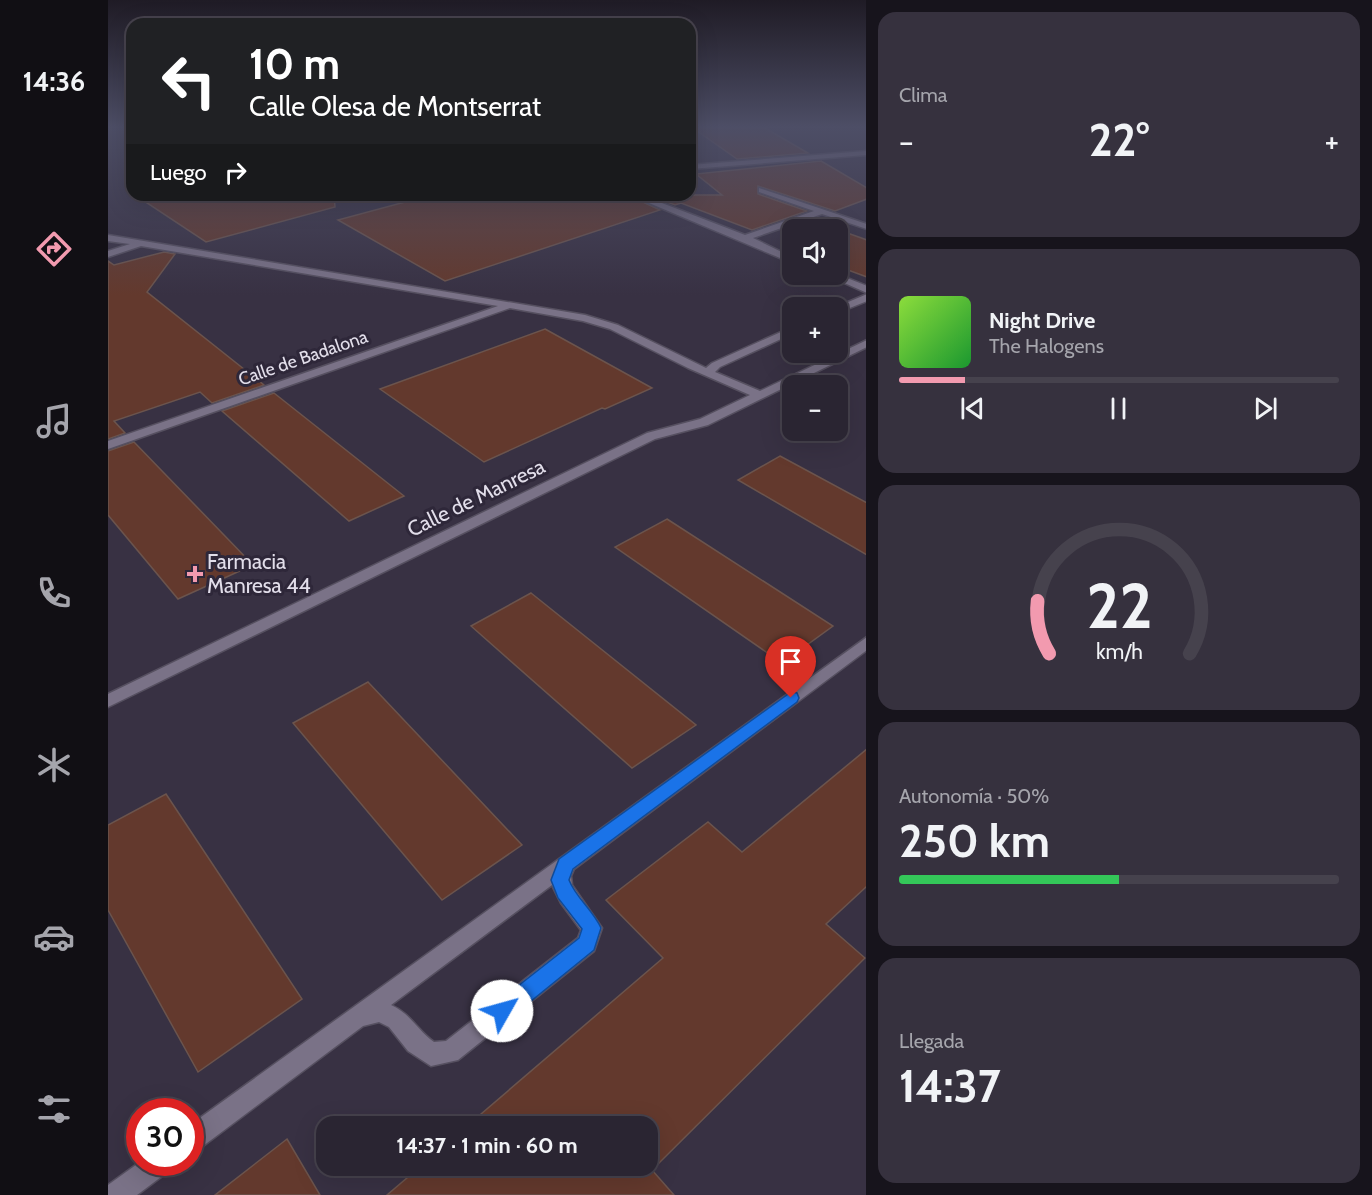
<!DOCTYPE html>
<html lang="es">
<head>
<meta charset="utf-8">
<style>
  body { margin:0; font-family:Cabin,sans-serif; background:#36313e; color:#f1f3f6; height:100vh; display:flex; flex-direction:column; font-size:22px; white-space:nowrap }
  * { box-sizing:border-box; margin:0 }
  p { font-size:20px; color:#a5a5ac }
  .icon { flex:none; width:33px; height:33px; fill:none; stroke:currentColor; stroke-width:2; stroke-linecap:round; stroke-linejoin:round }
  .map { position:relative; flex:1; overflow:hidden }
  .details { display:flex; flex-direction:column; gap:12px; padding:12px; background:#17141c; width:506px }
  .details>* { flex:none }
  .guide { position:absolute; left:18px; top:18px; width:570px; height:183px; border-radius:18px; box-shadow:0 6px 24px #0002,0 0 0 2px #46424d; background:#202124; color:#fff; overflow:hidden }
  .controls { position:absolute; left:674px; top:219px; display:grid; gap:12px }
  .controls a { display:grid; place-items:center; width:66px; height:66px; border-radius:12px; background:#2a2532; box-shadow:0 6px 24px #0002,0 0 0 2px #46424d; font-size:30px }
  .speed { position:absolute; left:18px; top:1098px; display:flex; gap:12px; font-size:30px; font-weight:700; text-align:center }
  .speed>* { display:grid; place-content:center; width:78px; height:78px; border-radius:50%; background:#2a2532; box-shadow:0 6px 24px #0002,0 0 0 2px #46424d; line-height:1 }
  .speed .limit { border:9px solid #d22; background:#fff; color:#111 }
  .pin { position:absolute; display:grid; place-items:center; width:51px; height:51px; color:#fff; margin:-62px -26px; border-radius:50% 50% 50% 0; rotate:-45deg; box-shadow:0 0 6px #0007 }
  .pin .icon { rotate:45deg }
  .me { position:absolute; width:66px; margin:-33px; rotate:52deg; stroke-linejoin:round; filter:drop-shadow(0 0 4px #0008) }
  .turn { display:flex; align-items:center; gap:21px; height:126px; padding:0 24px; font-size:27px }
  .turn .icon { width:78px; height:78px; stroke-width:2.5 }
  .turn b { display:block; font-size:42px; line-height:51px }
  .then { display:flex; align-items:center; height:57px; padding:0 24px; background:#0003; gap:12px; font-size:22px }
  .big { font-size:45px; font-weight:800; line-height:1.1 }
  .details .widget { flex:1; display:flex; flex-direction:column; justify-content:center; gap:9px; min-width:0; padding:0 21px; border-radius:18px; background:#36313e }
  .details .dial { align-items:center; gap:0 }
  .dial svg { height:156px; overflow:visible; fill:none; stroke:#46424d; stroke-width:7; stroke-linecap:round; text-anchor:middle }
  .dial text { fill:#f1f3f6; stroke:none }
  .song { display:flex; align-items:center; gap:18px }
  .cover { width:72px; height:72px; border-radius:9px; background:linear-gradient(135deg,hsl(90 70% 55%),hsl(130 70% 35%)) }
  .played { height:6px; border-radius:3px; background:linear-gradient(90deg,#f29aaf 15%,#46424d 15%) }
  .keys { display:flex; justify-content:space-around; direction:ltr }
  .heat { display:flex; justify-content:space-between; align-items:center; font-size:33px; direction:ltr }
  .charge { height:9px; border-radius:4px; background:linear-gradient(90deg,#34c759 50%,#46424d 0) }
  .trip { position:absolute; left:208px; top:1116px; width:342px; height:60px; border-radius:18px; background:#2a2532; box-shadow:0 6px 24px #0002,0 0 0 2px #46424d; font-weight:800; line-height:60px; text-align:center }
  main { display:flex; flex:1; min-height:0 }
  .dock { display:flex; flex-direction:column; width:108px; justify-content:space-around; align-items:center; background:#110f14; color:#a5a5ac }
  .dock .icon { width:42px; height:42px }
  .dock .on { color:#f29aaf }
  .dock b { font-size:27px; color:#f1f3f6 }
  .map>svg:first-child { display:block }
  .building { fill:#63392d; stroke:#6b544d; stroke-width:1.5 }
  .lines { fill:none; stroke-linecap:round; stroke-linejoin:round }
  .street-casing { stroke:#565060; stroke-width:3 }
  .street { fill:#7a7287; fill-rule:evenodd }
  .route { fill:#1a73e8; stroke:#114b97; stroke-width:1.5 }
  .poi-dot { fill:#f29aaf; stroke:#2e2739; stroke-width:2 }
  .labels { text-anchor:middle; stroke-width:6; stroke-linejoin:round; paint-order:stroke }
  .far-street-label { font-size:18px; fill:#e2deea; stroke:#2e2739 }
  .street-label { font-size:21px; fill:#e2deea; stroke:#2e2739 }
  .poi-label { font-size:21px; fill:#e2deea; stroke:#2e2739; text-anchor:start }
</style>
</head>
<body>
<main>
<nav class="dock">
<b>14:36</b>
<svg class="icon on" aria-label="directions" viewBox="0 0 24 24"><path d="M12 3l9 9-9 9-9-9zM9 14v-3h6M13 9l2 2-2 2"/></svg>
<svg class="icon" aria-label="music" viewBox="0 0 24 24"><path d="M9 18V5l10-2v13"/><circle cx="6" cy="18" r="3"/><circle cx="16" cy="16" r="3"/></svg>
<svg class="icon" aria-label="phone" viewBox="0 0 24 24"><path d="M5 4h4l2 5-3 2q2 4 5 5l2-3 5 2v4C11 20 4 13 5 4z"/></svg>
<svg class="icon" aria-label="climate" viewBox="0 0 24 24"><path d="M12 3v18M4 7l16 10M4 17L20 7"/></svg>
<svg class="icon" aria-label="car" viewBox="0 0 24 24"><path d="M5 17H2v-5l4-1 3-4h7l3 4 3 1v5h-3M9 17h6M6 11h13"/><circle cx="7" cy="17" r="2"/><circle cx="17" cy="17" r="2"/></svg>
<svg class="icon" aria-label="filters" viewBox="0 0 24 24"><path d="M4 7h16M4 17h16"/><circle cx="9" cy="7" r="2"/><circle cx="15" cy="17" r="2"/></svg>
</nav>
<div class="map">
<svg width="759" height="1195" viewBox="0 0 759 1195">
  <rect width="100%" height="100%" fill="#383143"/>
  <!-- building -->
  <g class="building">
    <path d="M585,128h72l43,25 -71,6z"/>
    <path d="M713,161l46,27v11l-32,12 -77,-25v8l49,17 -55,19 -71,-27 -6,2 -28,-10h75l-26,-21z"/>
    <path d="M27,195h199l1,12 -129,35z"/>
    <path d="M323,195h197l32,15 -215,71 -107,-61z"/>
    <path d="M714,224l45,16v37l-30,-11v-36h-27z"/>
    <path d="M56,252l11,2 -28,38 117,93 -52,18 -12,-11 -86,29 11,12 -17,6v-178l6,4z"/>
    <path d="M437,329l107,59 -47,21 -3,-1 -118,54 -104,-73z"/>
    <path d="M166,393l130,103 -55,25 -127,-110z"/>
    <path d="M26,442l119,123 -75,34 -70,-84v-64z"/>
    <path d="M672,456l87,47v52l-129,-75z"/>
    <path d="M559,519l166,107 -51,37 -167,-116z"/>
    <path d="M423,593l165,132 -64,43 -161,-142z"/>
    <path d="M260,682l154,163 -80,55 -149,-177z"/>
    <path d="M759,749v137l-41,38 39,34 -213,212 22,25h-287l34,-29h227v-40h-181l196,-168 -57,-58 102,-78 34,30z"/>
    <path d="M58,794l136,205 -104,73 -90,-162v-85z"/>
    <path d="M179,1139l33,56h-105z"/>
  </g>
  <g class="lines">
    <!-- street casing -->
    <g class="street-casing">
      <g id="street">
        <path d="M759,151v4l-177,14v-4z"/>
        <path d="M651,188l108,36v5l-45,-15 -69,24 39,19v6l-162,-68h11l104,40 69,-24 -55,-19z"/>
        <path d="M0,235l477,80 33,10 88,43 6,-5 80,-36v7l-72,33 -5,5 45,19 107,-51v7l-159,78 -53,14 -547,268v-13l539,-261 53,-14 50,-24 -62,-27 -78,-39 -27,-8 -73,-13 -402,141v-8l390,-135 -357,-60 -33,11v-6l22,-7 -22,-3z"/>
        <path d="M716,274h13l30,12v7z"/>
        <path d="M759,294v7l-30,12v-5h-3z"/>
        <path d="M759,637v13l-293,219 -3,7 1,9 30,43 -8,23 -136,109 -27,6 -23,-15 -19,-24 -10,-5 -16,4 -164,123 -9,3v-27zM444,885l9,18 20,27 -3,8 -132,103 -12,1c-17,-12 -23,-28 -43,-37z"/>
        <path d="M32,1162h32l-3,9 -32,24h-29v-10z"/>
      </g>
    </g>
    <!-- street -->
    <use href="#street" class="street"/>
  </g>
  <!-- sky -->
  <linearGradient id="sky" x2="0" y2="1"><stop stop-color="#1f1b25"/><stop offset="0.43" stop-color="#4d4e66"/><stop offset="1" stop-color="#4d4e66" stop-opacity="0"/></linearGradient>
  <rect width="759" height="295" fill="url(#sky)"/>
  <!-- route -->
  <path class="route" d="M683,692l6,1 2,5 -2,4 -224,167 -4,11c7,18 24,30 32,48l-7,22 -85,69 -7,3 -7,-3 -3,-8 3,-7 84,-66 3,-9 -24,-31 -7,-18 8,-21z"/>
  <!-- markers -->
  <path class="poi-dot" d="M84 565h6v6h6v6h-6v6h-6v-6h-6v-6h6z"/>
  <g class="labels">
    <!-- far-street labels -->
    <g class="far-street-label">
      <text transform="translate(195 358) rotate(-19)" y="6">Calle de Badalona</text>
    </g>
    <!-- street labels -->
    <g class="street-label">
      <text transform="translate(368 498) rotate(-26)" y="7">Calle de Manresa</text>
    </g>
    <!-- poi labels -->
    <g class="poi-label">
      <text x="99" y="569">Farmacia<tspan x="99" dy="24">Manresa 44</tspan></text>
    </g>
  </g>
</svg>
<div class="controls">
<a><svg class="icon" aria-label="sound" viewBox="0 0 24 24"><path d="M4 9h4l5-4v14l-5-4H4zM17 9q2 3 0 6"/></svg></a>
<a>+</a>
<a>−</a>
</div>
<div class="speed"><div class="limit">30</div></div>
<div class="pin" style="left:683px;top:698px;background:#d93025"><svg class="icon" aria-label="arrive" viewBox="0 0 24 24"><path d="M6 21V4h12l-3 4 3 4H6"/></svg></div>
<svg class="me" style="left:394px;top:1011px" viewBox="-20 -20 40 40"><circle r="19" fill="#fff"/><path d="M0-13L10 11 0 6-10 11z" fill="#1a73e8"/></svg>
<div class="trip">14:37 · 1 min · 60 m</div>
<div class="guide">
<div class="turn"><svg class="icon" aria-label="left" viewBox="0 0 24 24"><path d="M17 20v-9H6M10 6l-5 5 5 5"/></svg><div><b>10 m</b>Calle Olesa de Montserrat</div></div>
<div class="then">Luego<svg class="icon" aria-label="right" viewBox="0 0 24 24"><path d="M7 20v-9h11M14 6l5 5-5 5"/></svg></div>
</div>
</div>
<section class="details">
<div class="widget"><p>Clima</p>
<div class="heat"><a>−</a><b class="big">22°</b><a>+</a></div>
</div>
<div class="widget">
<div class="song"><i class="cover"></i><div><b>Night Drive</b><p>The Halogens</p></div></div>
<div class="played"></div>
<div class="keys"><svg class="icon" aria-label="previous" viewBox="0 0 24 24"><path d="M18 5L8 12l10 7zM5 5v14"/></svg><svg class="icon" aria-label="pause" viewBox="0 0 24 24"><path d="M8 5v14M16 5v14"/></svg><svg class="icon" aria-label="next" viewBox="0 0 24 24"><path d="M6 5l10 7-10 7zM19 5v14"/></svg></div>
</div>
<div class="widget dial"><svg viewBox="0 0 100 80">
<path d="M14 69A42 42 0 1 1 86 69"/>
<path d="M14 69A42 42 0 0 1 8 42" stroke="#f29aaf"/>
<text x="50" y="56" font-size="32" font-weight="700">22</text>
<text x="50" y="72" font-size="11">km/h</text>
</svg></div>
<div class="widget"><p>Autonomía · 50%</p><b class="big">250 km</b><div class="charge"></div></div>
<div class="widget"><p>Llegada</p><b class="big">14:37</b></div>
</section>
</main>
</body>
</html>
